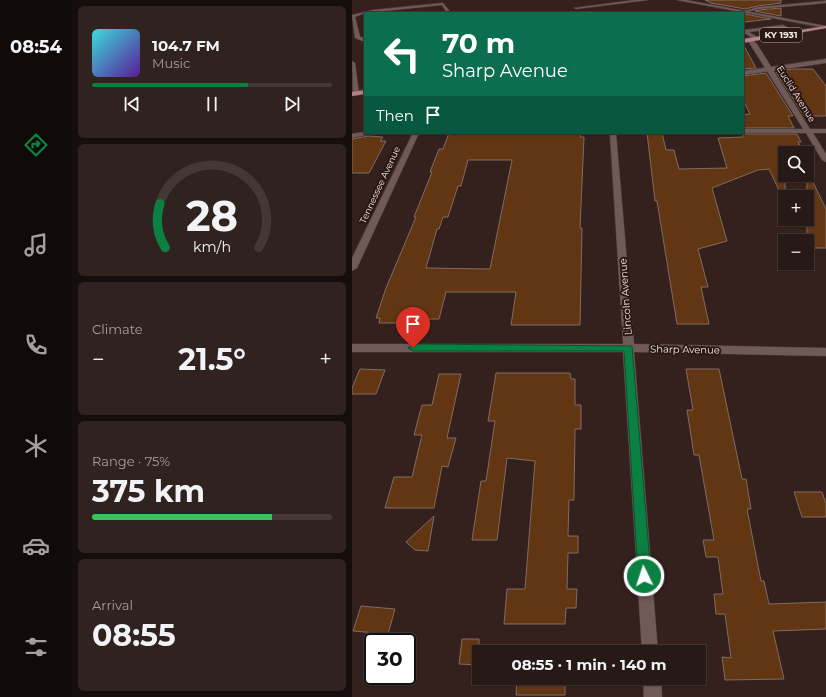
<!DOCTYPE html>
<html lang="en">
<head>
<meta charset="utf-8">
<style>
  body { margin:0; font-family:Montserrat,sans-serif; background:#2f221f; color:#f1f3f6; height:100vh; display:flex; flex-direction:column; font-size:15px; white-space:nowrap }
  * { box-sizing:border-box; margin:0 }
  p { font-size:13px; color:#a4a0a1 }
  .icon { flex:none; width:22px; height:22px; fill:none; stroke:currentColor; stroke-width:2; stroke-linecap:round; stroke-linejoin:round }
  .map { position:relative; flex:1; overflow:hidden }
  .details { display:flex; flex-direction:column; gap:6px; padding:6px; background:#150e0c; width:280px }
  .details>* { flex:none }
  .top-card { position:absolute; left:12px; top:12px; width:380px; height:122px; border-radius:0px; box-shadow:0 1px 3px #0004,0 0 0 1px #433835; background:#0b6e4f; color:#fff; overflow:hidden }
  .tools { position:absolute; left:426px; top:146px; display:grid; gap:8px }
  .tools a { display:grid; place-items:center; width:36px; height:36px; border-radius:0px; background:#271916; box-shadow:0 1px 3px #0004,0 0 0 1px #433835; font-size:20px }
  .speed { position:absolute; left:12px; top:633px; display:flex; gap:8px; font-size:20px; font-weight:700; text-align:center }
  .speed>* { display:grid; place-content:center; width:52px; height:52px; border-radius:50%; background:#271916; box-shadow:0 1px 3px #0004,0 0 0 1px #433835; line-height:1 }
  .speed .limit { border:2px solid #111; border-radius:6px; background:#fff; color:#111 }
  .pin { position:absolute; display:grid; place-items:center; width:34px; height:34px; color:#fff; margin:-41px -17px; border-radius:50% 50% 50% 0; rotate:-45deg; box-shadow:0 0 4px #0007 }
  .pin .icon { rotate:45deg }
  .me { position:absolute; width:44px; margin:-22px; rotate:356deg; stroke-linejoin:round; filter:drop-shadow(0 0 3px #0008) }
  .turn { display:flex; align-items:center; gap:14px; height:84px; padding:0 12px; font-size:18px }
  .turn .icon { width:52px; height:52px; stroke-width:2.5 }
  .turn b { display:block; font-size:28px; line-height:34px }
  .then { display:flex; align-items:center; height:38px; padding:0 12px; background:#0003; gap:8px; font-size:15px }
  .big { font-size:30px; font-weight:700; line-height:1.1 }
  .details .card { flex:1; display:flex; flex-direction:column; justify-content:center; gap:6px; min-width:0; padding:0 14px; border-radius:6px; background:#2f221f }
  .details .dial { align-items:center; gap:0 }
  .dial svg { height:104px; overflow:visible; fill:none; stroke:#433835; stroke-width:7; stroke-linecap:round; text-anchor:middle }
  .dial text { fill:#f1f3f6; stroke:none }
  .song { display:flex; align-items:center; gap:12px }
  .cover { width:48px; height:48px; border-radius:6px; background:linear-gradient(135deg,hsl(180 70% 55%),hsl(270 70% 35%)) }
  .played { height:4px; border-radius:2px; background:linear-gradient(90deg,#0b8043 65%,#433835 65%) }
  .keys { display:flex; justify-content:space-around; direction:ltr }
  .heat { display:flex; justify-content:space-between; align-items:center; font-size:22px; direction:ltr }
  .charge { height:6px; border-radius:3px; background:linear-gradient(90deg,#34c759 75%,#433835 0) }
  .trip { position:absolute; left:120px; top:645px; width:234px; height:40px; border-radius:0px; background:#271916; box-shadow:0 1px 3px #0004,0 0 0 1px #433835; font-weight:700; line-height:40px; text-align:center }
  main { display:flex; flex:1; min-height:0 }
  .menu { display:flex; flex-direction:column; width:72px; justify-content:space-around; align-items:center; background:#100a09; color:#a4a0a1 }
  .menu .icon { width:28px; height:28px }
  .menu .on { color:#0b8043 }
  .menu b { font-size:18px; color:#f1f3f6 }
  .map>svg:first-child { display:block }
  .building { fill:#633613; stroke:#7e6c60; fill-rule:evenodd }
  .lines { fill:none; stroke-linecap:round; stroke-linejoin:round }
  .service-casing { stroke:#4f3f3d; stroke-width:1 }
  .minor-casing { stroke:#4f3f3d; stroke-width:1 }
  .primary-casing { stroke:#4f3f3d; stroke-width:1 }
  .service { fill:#705a57; fill-rule:evenodd }
  .minor { fill:#705a57; fill-rule:evenodd }
  .primary { fill:#b7818c; fill-rule:evenodd }
  .route { fill:#0b8043; stroke:#07532c }
  .labels { text-anchor:middle; stroke-width:4; stroke-linejoin:round; paint-order:stroke }
  .shield { fill:#2a1815; stroke:#b8aaa7; stroke-width:1 }
  .shield-label { font-size:9px; font-weight:bold; fill:#f5e8e6 }
  .far-street-label { font-size:9px; fill:#f5e8e6; stroke:#2a1815 }
  .street-label { font-size:10px; fill:#f5e8e6; stroke:#2a1815 }
</style>
</head>
<body>
<main>
<nav class="menu">
<b>08:54</b>
<svg class="icon on" aria-label="directions" viewBox="0 0 24 24"><path d="M12 3l9 9-9 9-9-9zM9 14v-3h6M13 9l2 2-2 2"/></svg>
<svg class="icon" aria-label="music" viewBox="0 0 24 24"><path d="M9 18V5l10-2v13"/><circle cx="6" cy="18" r="3"/><circle cx="16" cy="16" r="3"/></svg>
<svg class="icon" aria-label="phone" viewBox="0 0 24 24"><path d="M5 4h4l2 5-3 2q2 4 5 5l2-3 5 2v4C11 20 4 13 5 4z"/></svg>
<svg class="icon" aria-label="climate" viewBox="0 0 24 24"><path d="M12 3v18M4 7l16 10M4 17L20 7"/></svg>
<svg class="icon" aria-label="car" viewBox="0 0 24 24"><path d="M5 17H2v-5l4-1 3-4h7l3 4 3 1v5h-3M9 17h6M6 11h13"/><circle cx="7" cy="17" r="2"/><circle cx="17" cy="17" r="2"/></svg>
<svg class="icon" aria-label="filters" viewBox="0 0 24 24"><path d="M4 7h16M4 17h16"/><circle cx="9" cy="7" r="2"/><circle cx="15" cy="17" r="2"/></svg>
</nav>
<section class="details">
<div class="card">
<div class="song"><i class="cover"></i><div><b>104.7 FM</b><p>Music</p></div></div>
<div class="played"></div>
<div class="keys"><svg class="icon" aria-label="previous" viewBox="0 0 24 24"><path d="M18 5L8 12l10 7zM5 5v14"/></svg><svg class="icon" aria-label="pause" viewBox="0 0 24 24"><path d="M8 5v14M16 5v14"/></svg><svg class="icon" aria-label="next" viewBox="0 0 24 24"><path d="M6 5l10 7-10 7zM19 5v14"/></svg></div>
</div>
<div class="card dial"><svg viewBox="0 0 100 80">
<path d="M14 69A42 42 0 1 1 86 69"/>
<path d="M14 69A42 42 0 0 1 10 35" stroke="#0b8043"/>
<text x="50" y="56" font-size="32" font-weight="700">28</text>
<text x="50" y="72" font-size="11">km/h</text>
</svg></div>
<div class="card"><p>Climate</p>
<div class="heat"><a>−</a><b class="big">21.5°</b><a>+</a></div>
</div>
<div class="card"><p>Range · 75%</p><b class="big">375 km</b><div class="charge"></div></div>
<div class="card"><p>Arrival</p><b class="big">08:55</b></div>
</section>
<div class="map">
<svg width="474" height="697" viewBox="0 0 474 697">
  <rect width="100%" height="100%" fill="#34211e"/>
  <!-- building -->
  <g class="building">
    <path d="M353,0h76v3l-23,3 -13,3 -34,-6z"/>
    <path d="M429,8v8l-26,-5 3,-1z"/>
    <path d="M391,14h2l26,5 -26,3 -2,-1z"/>
    <path d="M391,44l13,24 -13,1z"/>
    <path d="M440,69h21l13,17v30h-22l-28,-44z"/>
    <path d="M414,73l27,43h-5l6,12h-51v-13l7,-1 -7,-14v-24z"/>
    <path d="M97,133h132l-1,4h4l-4,91h2l-2,97h-69l5,-33h-70l-7,27h-33l-1,4h-26l1,-5h-4l10,-30 30,-71h-2l18,-45h-2l9,-23h4zM116,160h44l-22,109 -64,-1 11,-39h2l4,-12h5l10,-31h3z"/>
    <path d="M295,133h15l4,17h8l5,19 48,-1 -9,-30 25,-1v-3h54l4,8h-3l2,3h-2l5,8h-18v50l-16,-34 -11,1 -46,18 15,53 -29,8 10,38h-7l8,37h-32l-20,-123h-2z"/>
    <path d="M16,136l15,1 -3,4h6l-17,32h-17v-34z"/>
    <path d="M455,170l19,39v39h-19z"/>
    <path d="M8,369l25,1 -9,24h-24v-6z"/>
    <path d="M334,369h33l23,110h4l5,30h-4l14,72h3l5,23 57,-2v27l-53,2 11,48 -59,1 -3,-23 9,1 -6,-44h-9l-2,-20h9l-5,-37h-12l-3,-17h11l-15,-85h-5l-7,-45h6z"/>
    <path d="M144,373h74l1,6h4v26h6v24h-6l-1,71h-5l-1,36h10v17h-10l-1,36h10l-1,19h-10l-1,16h-61l3,-35h18l10,-128 -28,-3 -10,82h-25l9,-59h5l9,-60h-7z"/>
    <path d="M87,374h22l-14,64h9l-8,29 -6,-1 -8,42h-49l9,-31h18l10,-42h-8l8,-30h10z"/>
    <path d="M442,492h28l4,12v13h-24z"/>
    <path d="M82,516l-6,35 -13,-1 -9,-8z"/>
    <path d="M9,606l34,3 -7,25 -35,-3z"/>
    <path d="M110,639h17v26l-20,-1z"/>
    <path d="M165,678h48v17h-49z"/>
  </g>
  <g class="lines">
    <!-- service casing -->
    <g class="service-casing">
      <g id="service">
        <path d="M474,1v2l-68,6 -14,4 -2,-1 16,-5z"/>
        <path d="M91,3l8,10h-4l-5,-8 -77,8 -10,4 5,20 5,1v4l-10,-4 -3,-23 21,-5z"/>
        <path d="M431,25l14,8 -4,1 -11,-6 -33,4 10,6 -2,3 -14,-9 1,-2z"/>
        <path d="M474,59v4l-83,12v-4z"/>
        <path d="M0,61l3,2 4,30 -3,2 -3,-2z"/>
        <path d="M13,132l11,1 -24,5v-4z"/>
      </g>
    </g>
    <!-- minor casing -->
    <g class="minor-casing">
      <g id="minor">
        <path d="M283,0h13l-72,9 -2,-1z"/>
        <path d="M325,0h9l140,26v2z"/>
        <path d="M395,39h4l6,5 53,85h16v4h-13l13,21v8l-4,-2 -16,-27h-63v-4h60z"/>
        <path d="M61,133h6l-62,135 -5,3v-13z"/>
        <path d="M258,133h6l18,211 192,4v8l-192,-4 24,300h-16l-19,-300h-271v-8h271z"/>
        <path d="M291,678h18l1,19h-18z"/>
      </g>
    </g>
    <!-- primary casing -->
    <g class="primary-casing">
      <g id="primary">
        <path d="M474,26v2l-83,15v-4z"/>
        <path d="M13,90v4l-13,2v-4z"/>
      </g>
    </g>
    <!-- service -->
    <use href="#service" class="service"/>
    <!-- minor -->
    <use href="#minor" class="minor"/>
    <!-- primary -->
    <use href="#primary" class="primary"/>
  </g>
  <!-- route -->
  <path class="route" d="M61,344l219,2 19,230 -2,4 -5,2 -4,-2 -2,-4 -14,-225h-211l-5,-3z"/>
  <g class="labels">
    <!-- shield labels -->
    <rect class="shield" x="408" y="28" width="42" height="14" rx="3"/>
    <g class="shield-label">
      <text x="429" y="38">KY 1931</text>
    </g>
    <!-- far-street labels -->
    <g class="far-street-label">
      <text transform="translate(444 94) rotate(58)" y="3">Euclid Avenue</text>
      <text transform="translate(28 185) rotate(-65)" y="3">Tennessee Avenue</text>
    </g>
    <!-- street labels -->
    <g class="street-label">
      <text transform="translate(273 297) rotate(-94)" y="4">Lincoln Avenue</text>
      <text transform="translate(333 349) rotate(1)" y="4">Sharp Avenue</text>
    </g>
  </g>
</svg>
<div class="tools">
<a><svg class="icon" aria-label="search" viewBox="0 0 24 24"><circle cx="10" cy="10" r="6"/><path d="M15 15l6 6"/></svg></a>
<a>+</a>
<a>−</a>
</div>
<div class="speed"><div class="limit">30</div></div>
<div class="pin" style="left:61px;top:348px;background:#d93025"><svg class="icon" aria-label="arrive" viewBox="0 0 24 24"><path d="M6 21V4h12l-3 4 3 4H6"/></svg></div>
<svg class="me" style="left:292px;top:576px" viewBox="-20 -20 40 40"><circle r="17" fill="#0b8043" stroke="#fff" stroke-width="3"/><path d="M0-11L8 9 0 5-8 9z" fill="#fff"/></svg>
<div class="trip">08:55 · 1 min · 140 m</div>
<div class="top-card">
<div class="turn"><svg class="icon" aria-label="left" viewBox="0 0 24 24"><path d="M17 20v-9H6M10 6l-5 5 5 5"/></svg><div><b>70 m</b>Sharp Avenue</div></div>
<div class="then">Then<svg class="icon" aria-label="arrive" viewBox="0 0 24 24"><path d="M6 21V4h12l-3 4 3 4H6"/></svg></div>
</div>
</div>
</main>
</body>
</html>
